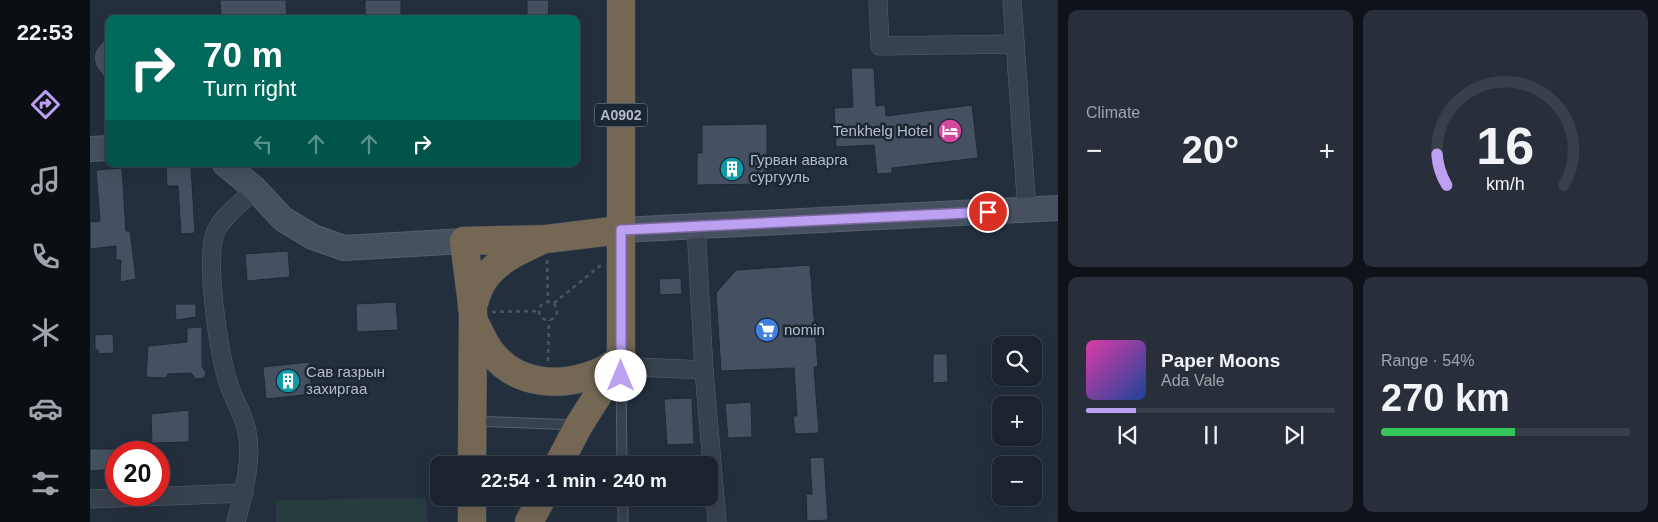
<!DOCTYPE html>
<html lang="en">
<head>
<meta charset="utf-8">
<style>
  body { margin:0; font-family:Helvetica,sans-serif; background:#282f3a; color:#f1f3f6; height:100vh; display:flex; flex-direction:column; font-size:19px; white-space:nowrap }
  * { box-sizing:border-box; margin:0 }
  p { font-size:16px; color:#a0a4aa }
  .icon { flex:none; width:28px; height:28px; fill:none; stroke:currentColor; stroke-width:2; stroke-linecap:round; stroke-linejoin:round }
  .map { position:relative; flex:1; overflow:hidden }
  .drawer { display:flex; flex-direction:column; gap:10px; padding:10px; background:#0f1319; width:600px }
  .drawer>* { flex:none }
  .guide { position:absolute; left:15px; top:15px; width:475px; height:152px; border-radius:10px; box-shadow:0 5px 20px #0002,0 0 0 1px #39404a; background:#00695c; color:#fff; overflow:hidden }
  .fabs { position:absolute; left:902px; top:336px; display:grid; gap:10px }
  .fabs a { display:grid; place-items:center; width:50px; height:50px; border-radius:10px; background:#1b232e; box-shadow:0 5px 20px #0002,0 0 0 1px #39404a; font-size:25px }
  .speed { position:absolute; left:15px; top:441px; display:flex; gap:10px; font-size:25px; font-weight:700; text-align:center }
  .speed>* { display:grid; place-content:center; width:65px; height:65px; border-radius:50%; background:#1b232e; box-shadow:0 5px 20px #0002,0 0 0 1px #39404a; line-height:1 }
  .speed .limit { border:8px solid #d22; background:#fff; color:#111 }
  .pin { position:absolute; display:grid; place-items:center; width:42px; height:42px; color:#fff; margin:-21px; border:2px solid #fff; border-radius:50%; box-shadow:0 1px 5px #0007 }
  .me { position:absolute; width:55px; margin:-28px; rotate:0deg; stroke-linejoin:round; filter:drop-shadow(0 0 4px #0008) }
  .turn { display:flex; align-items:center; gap:18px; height:105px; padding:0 15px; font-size:22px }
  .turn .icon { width:65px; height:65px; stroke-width:2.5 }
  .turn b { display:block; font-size:35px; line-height:42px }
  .lanes { display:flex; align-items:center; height:48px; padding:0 15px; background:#0003; justify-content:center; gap:25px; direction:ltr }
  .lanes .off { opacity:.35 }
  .big { font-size:38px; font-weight:600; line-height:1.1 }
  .drawer .tile { flex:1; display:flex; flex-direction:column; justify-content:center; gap:8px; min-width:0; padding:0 18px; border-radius:10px; background:#282f3a }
  .drawer .dial { align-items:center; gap:0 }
  .dial svg { height:130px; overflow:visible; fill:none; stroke:#39404a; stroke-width:7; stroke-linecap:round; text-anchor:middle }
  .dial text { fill:#f1f3f6; stroke:none }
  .song { display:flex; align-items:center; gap:15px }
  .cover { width:60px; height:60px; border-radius:8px; background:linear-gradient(135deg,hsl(320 70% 55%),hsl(220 70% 35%)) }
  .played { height:5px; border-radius:2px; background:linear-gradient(90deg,#bca0f2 20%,#39404a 20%) }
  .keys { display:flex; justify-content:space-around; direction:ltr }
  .heat { display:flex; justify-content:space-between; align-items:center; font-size:28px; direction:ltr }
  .charge { height:8px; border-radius:4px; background:linear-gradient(90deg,#34c759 54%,#39404a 0) }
  .drawer .tiles { flex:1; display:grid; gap:10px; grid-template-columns:repeat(2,1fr) }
  .trip { position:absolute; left:340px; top:456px; width:288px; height:50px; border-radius:10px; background:#1b232e; box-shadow:0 5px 20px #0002,0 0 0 1px #39404a; font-weight:600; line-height:50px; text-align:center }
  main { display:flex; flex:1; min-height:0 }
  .tabs { display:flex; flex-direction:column; width:90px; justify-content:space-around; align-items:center; background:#0b0e12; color:#a0a4aa }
  .tabs .icon { width:35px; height:35px }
  .tabs .on { color:#bca0f2 }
  .tabs b { font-size:22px; color:#f1f3f6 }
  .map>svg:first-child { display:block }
  .green { fill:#263c3f }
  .building { fill:#455162; stroke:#1f2835 }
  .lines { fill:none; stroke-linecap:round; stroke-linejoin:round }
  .lane-casing { stroke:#565f6c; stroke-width:11 }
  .street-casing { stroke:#565f6c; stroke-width:19 }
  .secondary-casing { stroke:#565f6c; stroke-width:26 }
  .highway-casing { stroke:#434c59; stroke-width:29 }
  .path { stroke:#44595c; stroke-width:2.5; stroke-dasharray:4 4; stroke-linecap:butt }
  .lane { stroke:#38414e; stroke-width:9 }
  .street { stroke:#38414e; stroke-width:18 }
  .secondary { stroke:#465061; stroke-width:24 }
  .highway { stroke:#746855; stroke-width:28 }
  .route-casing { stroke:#7a689d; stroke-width:12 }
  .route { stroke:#bca0f2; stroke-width:9 }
  .labels { text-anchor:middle; stroke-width:5; stroke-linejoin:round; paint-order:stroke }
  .shield { fill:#1d2633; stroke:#878f9c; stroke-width:1 }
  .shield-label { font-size:14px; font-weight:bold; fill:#b4bcc9 }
  .poi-label { font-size:15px; fill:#b4bcc9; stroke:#1d2633; text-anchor:start }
</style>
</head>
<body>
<main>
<nav class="tabs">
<b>22:53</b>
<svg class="icon on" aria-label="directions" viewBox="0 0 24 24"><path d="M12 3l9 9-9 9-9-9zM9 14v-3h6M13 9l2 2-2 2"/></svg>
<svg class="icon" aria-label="music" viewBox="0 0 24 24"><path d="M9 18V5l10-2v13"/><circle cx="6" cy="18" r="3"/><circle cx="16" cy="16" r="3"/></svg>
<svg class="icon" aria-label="phone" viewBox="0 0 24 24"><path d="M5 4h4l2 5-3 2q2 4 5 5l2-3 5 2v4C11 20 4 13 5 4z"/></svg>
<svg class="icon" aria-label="climate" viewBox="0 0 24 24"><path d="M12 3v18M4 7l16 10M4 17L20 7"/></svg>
<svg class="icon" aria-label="car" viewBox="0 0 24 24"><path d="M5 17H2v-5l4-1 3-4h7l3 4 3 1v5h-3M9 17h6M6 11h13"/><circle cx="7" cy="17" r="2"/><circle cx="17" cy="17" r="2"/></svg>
<svg class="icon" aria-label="filters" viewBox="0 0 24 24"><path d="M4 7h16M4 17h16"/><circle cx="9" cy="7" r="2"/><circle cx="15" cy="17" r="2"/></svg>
</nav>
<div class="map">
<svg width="968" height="522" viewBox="0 0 968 522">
  <rect width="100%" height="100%" fill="#242f3e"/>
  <!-- green -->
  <path class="green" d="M336,498l2,24h-152v-22z"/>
  <!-- building -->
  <g class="building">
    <path d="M130,0h66l1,19h-66z"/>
    <rect x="275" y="0" width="36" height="19"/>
    <path d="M437,0h22l-1,19h-21z"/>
    <path d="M19,34v50l-13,-18 -2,-8 2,-8z"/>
    <path d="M761,68h23l2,38 9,-1 1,11 86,-11 6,53 -86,10v5l-15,1 -3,-29 -38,2 -2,-39 19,-1z"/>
    <path d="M677,124v60l-70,1v-32h5v-28z"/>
    <path d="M101,166l4,67 -14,1 -3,-48h-11l-1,-19z"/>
    <path d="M32,168l4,63h4l6,48 -16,3 1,-22h-5v-14l-26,3v-27l10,-1 -4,-51z"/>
    <path d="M198,251l2,26 -43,4 -2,-27z"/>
    <path d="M720,265l8,102h-4l5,66 -24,1 -2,-18h4l-3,-48 -73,3 -5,-78 20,-23z"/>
    <path d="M591,278l1,16 -22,1 -1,-16z"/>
    <path d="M306,302l2,28 -41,2 -1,-28z"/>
    <path d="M85,304h21v13l-20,3z"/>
    <path d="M112,327v40l4,5 -2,6 -8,1 -5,-6 -23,1 -2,4 -20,-1 2,-31 39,-4v-14z"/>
    <path d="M23,334l1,19 -15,1 -1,-4h-3v-15z"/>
    <path d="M843,354h14l1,28 -15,1z"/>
    <path d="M219,362l3,32 -46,5 -3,-32z"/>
    <path d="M602,398l2,46 -27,1 -3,-46z"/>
    <path d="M661,402l1,35 -24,1 -3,-34z"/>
    <path d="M99,410v32l-37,1 -1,-29z"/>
    <path d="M0,449h26v20l-26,2z"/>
    <path d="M734,457l4,63 -21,1 -1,-27h6l-2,-36z"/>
  </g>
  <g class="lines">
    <!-- lane casing -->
    <g class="lane-casing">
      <g id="lane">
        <path d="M531,374l1,91"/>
        <path d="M385,421l100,4"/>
        <path d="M533,498v24"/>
      </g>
    </g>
    <!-- street casing -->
    <g class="street-casing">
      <g id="street">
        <path d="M788,0l2,46 135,-2"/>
        <path d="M922,0l15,210"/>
        <path d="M606,227l8,143 13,152"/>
        <path d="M531,359l15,8 68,3"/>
        <path d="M0,499l154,-6"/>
        <path d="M146,522c7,-28 17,-62 11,-90 -3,-18 -14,-33 -19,-50 -9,-28 -24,-125 -12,-151 8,-16 26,-29 39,-42"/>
      </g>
    </g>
    <!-- secondary casing -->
    <g class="secondary-casing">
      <g id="secondary">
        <path d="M0,149l19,-1"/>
        <path d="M135,164l30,25 28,30 30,18 31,11 120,-7"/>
        <path d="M531,230l437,-22"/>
      </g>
    </g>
    <!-- highway casing -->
    <g class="highway-casing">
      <g id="highway">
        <path d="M382,307c4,-8 6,-19 11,-26 13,-20 35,-30 55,-39"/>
        <path d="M384,321c5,10 10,22 17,31 25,33 69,36 106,21 8,-3 16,-9 23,-14"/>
        <path d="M382,465l1,-153 -9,-71 82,-2 75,-9"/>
        <path d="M468,465l21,-40 42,-66v-359"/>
        <path d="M382,522v-24"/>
        <path d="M439,522l13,-24"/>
      </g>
    </g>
    <!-- path -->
    <g class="path">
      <path d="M457,260l1,41"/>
      <circle cx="458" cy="311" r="9"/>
      <path d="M464,303l47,-38"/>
      <path d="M402,312l46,-1"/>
      <path d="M458,361l1,-41"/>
    </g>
    <!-- lane -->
    <use href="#lane" class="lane"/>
    <!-- street -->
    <use href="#street" class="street"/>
    <!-- secondary -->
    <use href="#secondary" class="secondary"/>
    <!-- highway -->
    <use href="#highway" class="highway"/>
  </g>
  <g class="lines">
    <!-- route casing -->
    <g class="route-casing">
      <path id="route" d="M531,376v-146l367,-18"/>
    </g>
    <!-- route -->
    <use href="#route" class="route"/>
  </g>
  <!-- icons -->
  <defs>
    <g id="hotel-disc" transform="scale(1.25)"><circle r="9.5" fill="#d1479c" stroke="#1d2633"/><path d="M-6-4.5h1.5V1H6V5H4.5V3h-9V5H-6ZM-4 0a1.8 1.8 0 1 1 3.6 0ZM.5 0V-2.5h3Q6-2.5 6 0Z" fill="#fff"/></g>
    <g id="building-disc" transform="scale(1.25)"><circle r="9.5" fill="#0f9aa8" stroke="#1d2633"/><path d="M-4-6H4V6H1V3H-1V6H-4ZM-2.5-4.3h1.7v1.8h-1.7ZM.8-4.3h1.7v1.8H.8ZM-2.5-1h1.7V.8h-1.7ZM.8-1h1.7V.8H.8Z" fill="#fff"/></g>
    <g id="supermarket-disc" transform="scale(1.25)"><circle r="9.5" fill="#3f7fe0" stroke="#1d2633"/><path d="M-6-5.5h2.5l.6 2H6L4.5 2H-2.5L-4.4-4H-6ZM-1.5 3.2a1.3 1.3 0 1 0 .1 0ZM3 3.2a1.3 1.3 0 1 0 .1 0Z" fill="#fff"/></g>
  </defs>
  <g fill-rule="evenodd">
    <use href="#hotel-disc" x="860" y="131"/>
    <use href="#building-disc" x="642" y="169"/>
    <use href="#supermarket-disc" x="677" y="330"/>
    <use href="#building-disc" x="198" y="381"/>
  </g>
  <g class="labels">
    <!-- shield labels -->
    <rect class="shield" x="505" y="103.5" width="52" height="23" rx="4"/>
    <g class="shield-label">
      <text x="531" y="120">A0902</text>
    </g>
    <!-- poi labels -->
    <g class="poi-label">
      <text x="842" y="136" text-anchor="end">Tenkhelg Hotel</text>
      <text x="660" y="165">Гурван аварга<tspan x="660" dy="17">сургууль</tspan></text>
      <text x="694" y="335">nomin</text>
      <text x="216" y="377">Сав газрын<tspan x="216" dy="17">захиргаа</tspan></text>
    </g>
  </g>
</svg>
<div class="fabs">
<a><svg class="icon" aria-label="search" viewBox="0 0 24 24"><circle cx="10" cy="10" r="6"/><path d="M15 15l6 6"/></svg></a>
<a>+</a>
<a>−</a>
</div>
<div class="speed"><div class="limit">20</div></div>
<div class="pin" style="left:898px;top:212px;background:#d93025"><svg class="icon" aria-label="arrive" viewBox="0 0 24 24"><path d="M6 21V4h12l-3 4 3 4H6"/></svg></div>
<svg class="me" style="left:531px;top:376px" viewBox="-20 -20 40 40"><circle r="19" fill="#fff"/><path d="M0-13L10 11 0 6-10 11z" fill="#bca0f2"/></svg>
<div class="trip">22:54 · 1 min · 240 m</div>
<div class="guide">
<div class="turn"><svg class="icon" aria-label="right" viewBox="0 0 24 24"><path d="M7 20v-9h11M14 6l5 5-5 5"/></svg><div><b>70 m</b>Turn right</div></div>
<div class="lanes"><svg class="icon off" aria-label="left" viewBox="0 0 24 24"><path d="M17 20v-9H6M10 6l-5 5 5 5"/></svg><svg class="icon off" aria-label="ahead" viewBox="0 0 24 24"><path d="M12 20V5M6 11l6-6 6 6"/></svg><svg class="icon off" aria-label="ahead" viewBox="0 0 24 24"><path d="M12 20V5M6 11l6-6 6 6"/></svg><svg class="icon" aria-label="right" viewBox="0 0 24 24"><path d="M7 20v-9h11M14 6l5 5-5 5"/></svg></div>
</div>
</div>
<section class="drawer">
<div class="tiles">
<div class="tile"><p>Climate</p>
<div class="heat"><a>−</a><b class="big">20°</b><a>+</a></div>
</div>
<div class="tile dial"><svg viewBox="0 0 100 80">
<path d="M14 69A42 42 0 1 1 86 69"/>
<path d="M14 69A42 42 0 0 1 8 50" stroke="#bca0f2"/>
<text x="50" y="56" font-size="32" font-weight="700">16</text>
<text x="50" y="72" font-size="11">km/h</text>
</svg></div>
<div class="tile">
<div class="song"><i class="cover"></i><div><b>Paper Moons</b><p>Ada Vale</p></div></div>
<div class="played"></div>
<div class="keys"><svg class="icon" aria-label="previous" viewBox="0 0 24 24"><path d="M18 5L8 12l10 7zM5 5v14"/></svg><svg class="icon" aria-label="pause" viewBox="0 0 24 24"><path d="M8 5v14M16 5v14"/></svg><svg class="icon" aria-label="next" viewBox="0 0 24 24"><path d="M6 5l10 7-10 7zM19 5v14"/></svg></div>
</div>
<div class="tile"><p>Range · 54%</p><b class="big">270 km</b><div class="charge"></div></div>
</div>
</section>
</main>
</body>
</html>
